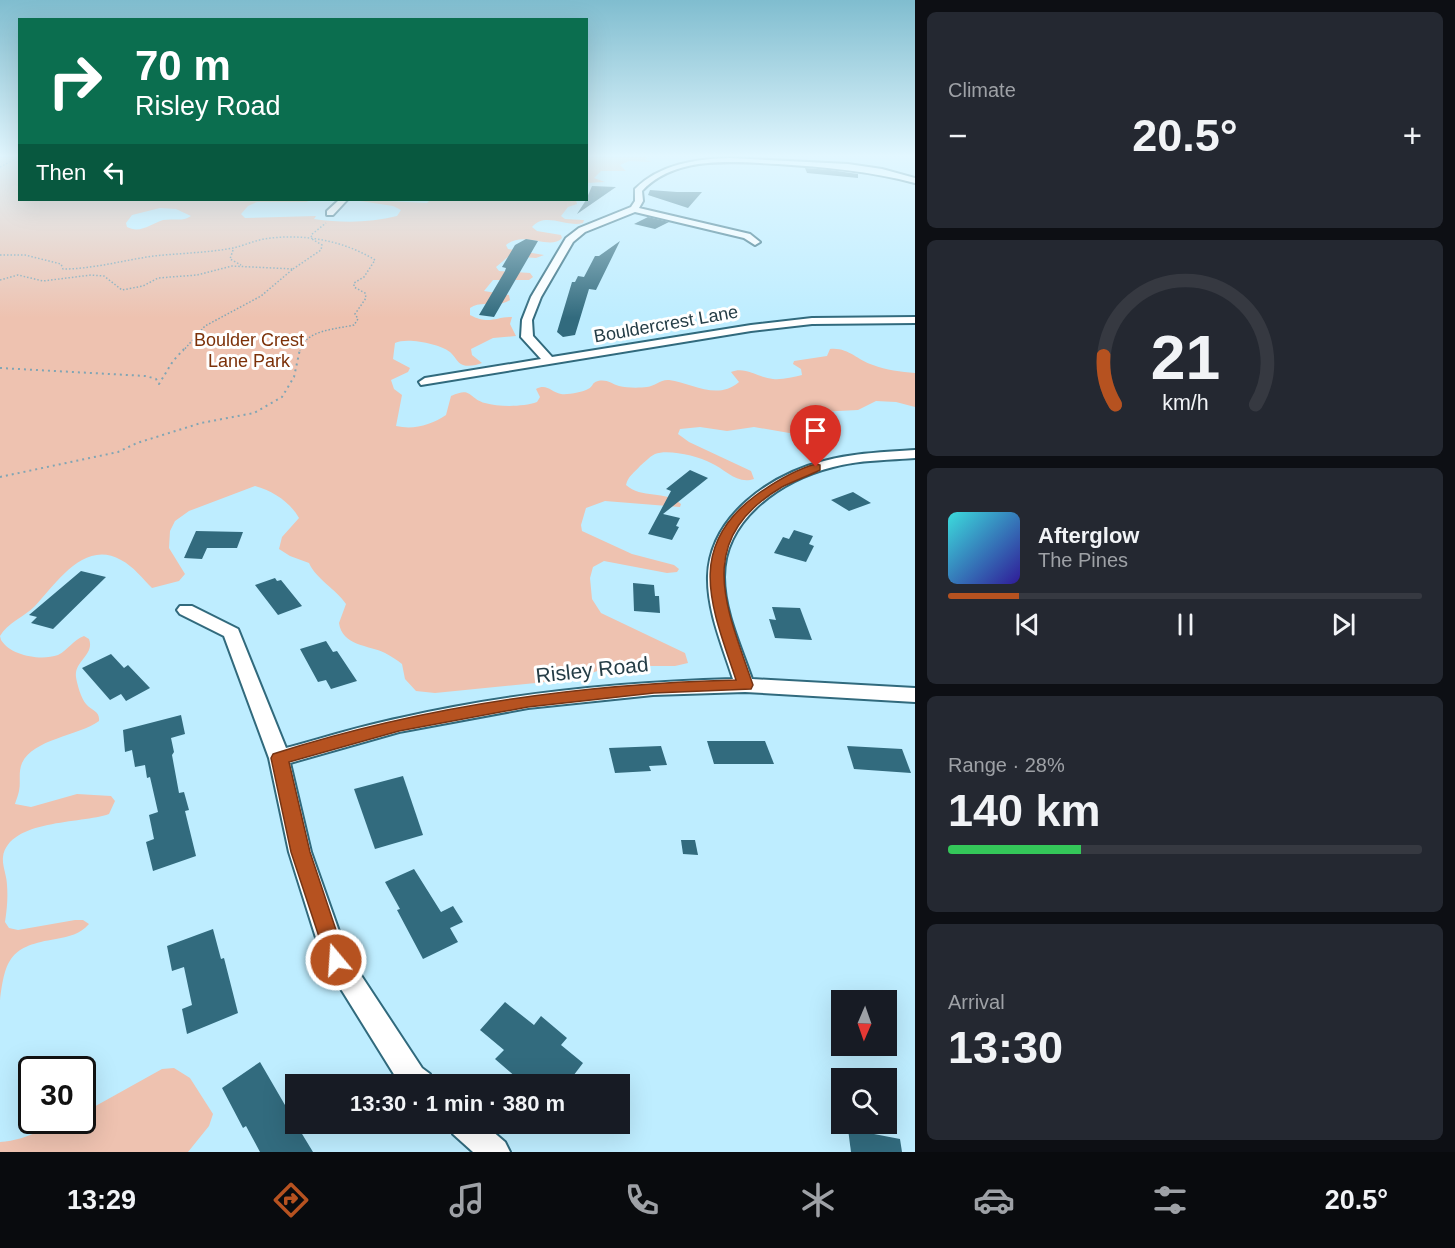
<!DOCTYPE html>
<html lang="en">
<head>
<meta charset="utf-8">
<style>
  body { margin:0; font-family:Arial,sans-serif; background:#242831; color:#f1f3f6; height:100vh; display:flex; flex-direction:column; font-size:22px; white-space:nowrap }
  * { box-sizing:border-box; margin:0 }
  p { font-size:20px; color:#9ea1a6 }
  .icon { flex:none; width:33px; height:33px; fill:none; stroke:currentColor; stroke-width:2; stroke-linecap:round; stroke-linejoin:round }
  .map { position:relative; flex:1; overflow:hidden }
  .side { display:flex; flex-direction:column; gap:12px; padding:12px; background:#0d0f14; width:540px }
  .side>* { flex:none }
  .guide { position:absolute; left:18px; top:18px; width:570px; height:183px; border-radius:0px; box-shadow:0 6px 24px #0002; background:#0b6e4f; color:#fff; overflow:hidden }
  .needle { width:39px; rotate:182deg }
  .fabs { position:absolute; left:831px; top:990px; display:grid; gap:12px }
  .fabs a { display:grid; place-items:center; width:66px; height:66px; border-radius:0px; background:#171b24; box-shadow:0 6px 24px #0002; font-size:30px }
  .speed { position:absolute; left:18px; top:1056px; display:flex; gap:12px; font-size:30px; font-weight:700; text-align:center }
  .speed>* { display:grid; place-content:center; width:78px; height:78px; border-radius:50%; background:#171b24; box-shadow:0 6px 24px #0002; line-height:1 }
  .speed .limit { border:3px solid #111; border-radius:9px; background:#fff; color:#111 }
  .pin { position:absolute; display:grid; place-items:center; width:51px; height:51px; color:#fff; margin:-62px -26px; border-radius:50% 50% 50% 0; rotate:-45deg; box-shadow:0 0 6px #0007 }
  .pin .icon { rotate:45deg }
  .me { position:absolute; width:66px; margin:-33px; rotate:342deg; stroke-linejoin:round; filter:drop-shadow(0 0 4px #0008) }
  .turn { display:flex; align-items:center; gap:21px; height:126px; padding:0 18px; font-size:27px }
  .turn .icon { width:78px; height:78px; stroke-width:2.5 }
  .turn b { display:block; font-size:42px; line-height:51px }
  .then { display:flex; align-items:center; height:57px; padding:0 18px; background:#0003; gap:12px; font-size:22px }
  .big { font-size:45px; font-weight:600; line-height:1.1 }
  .side .tile { flex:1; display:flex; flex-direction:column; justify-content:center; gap:9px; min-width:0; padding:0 21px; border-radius:9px; background:#242831 }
  .side .dial { align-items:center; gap:0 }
  .dial svg { height:156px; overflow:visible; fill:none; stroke:#363941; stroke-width:7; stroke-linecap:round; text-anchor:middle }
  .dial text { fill:#f1f3f6; stroke:none }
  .song { display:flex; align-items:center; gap:18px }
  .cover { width:72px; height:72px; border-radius:9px; background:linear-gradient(135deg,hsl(180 70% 55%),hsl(250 70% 35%)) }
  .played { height:6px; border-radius:3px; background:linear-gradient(90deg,#b65220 15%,#363941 15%) }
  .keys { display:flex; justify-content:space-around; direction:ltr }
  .heat { display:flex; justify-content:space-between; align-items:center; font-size:33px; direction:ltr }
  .charge { height:9px; border-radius:4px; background:linear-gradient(90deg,#34c759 28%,#363941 0) }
  .trip { position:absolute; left:285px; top:1074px; width:345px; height:60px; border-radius:0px; background:#171b24; box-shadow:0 6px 24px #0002; font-weight:600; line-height:60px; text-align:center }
  .tab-bar { display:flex; height:96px; justify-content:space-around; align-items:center; background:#090b0e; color:#9ea1a6 }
  .tab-bar .icon { width:42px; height:42px }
  .tab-bar .on { color:#b65220 }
  .tab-bar b { font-size:27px; color:#f1f3f6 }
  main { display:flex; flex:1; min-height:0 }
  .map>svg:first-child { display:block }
  .green { fill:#eec2b0; fill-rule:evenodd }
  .building { fill:#326b7e }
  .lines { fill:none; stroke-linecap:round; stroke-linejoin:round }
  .minor-casing { stroke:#316a7d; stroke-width:4 }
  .path-far1 { stroke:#80a5b4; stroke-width:1.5; stroke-dasharray:1.5 2; stroke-linecap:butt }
  .path { stroke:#80a5b4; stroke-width:2; stroke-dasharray:2 4; stroke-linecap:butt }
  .minor { fill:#fff; fill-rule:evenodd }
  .route { fill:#b65220; stroke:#763515; stroke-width:1.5 }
  .labels { text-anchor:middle; stroke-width:6; stroke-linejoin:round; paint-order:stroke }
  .far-street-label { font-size:18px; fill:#253d46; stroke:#fff }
  .far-park-label { font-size:18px; fill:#7c3109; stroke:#fff }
  .street-label { font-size:21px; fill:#253d46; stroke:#fff }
</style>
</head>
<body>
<main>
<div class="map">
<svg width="915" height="1152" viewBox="0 0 915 1152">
  <rect width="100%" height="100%" fill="#beedff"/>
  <!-- green -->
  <g class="green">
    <path d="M0,157h19l1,43h283l6,2h-52l-9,4 -7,8 4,4 71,-2 -2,3c28,4 56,4 83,-3l4,-6 -8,-4 -33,-5 5,-1 62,3 3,-3h146l1,4 -9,3 -7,9 4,3 19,1 -1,3c-16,5 -38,-12 -51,4l5,4 24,4 1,3c-12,13 -38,-8 -56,7l2,4 36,6 -8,3 -27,-2 -13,11 3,4 31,2 3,4 -4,3h-36l-9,11 25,4 1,5c-13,9 -28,-1 -40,8v7c19,10 25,2 42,2l-2,7 6,12 -23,2 -22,11 1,6 10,8c-5,2 -13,4 -19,2 -6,-2 -8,-9 -13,-13 -10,-8 -43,-15 -55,-9l-2,16 17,9 -2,4 -17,8 3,9 8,6 -6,31c18,4 35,-1 50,-11l5,-19c21,-10 17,2 34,7 14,4 38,4 52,-1l3,-5 -4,-8c11,-6 15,3 25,5 7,1 22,-2 27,-5 6,-3 3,-6 10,-8 9,-2 14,3 21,5 8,2 20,2 28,1 8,-1 14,-8 22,-7 23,3 48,21 70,2l-8,-10c15,-6 27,6 42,7 9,1 20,-2 29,-4l-1,-6 -8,-5 1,-3 33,-5 3,-7c18,-2 27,11 43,16 13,5 28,7 42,8v34l-19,-5 -20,-1 -18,9 -59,3 -4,4v7l6,7 -6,3 -41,-7 -27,4 -27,-4 -20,2 -2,5 11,8 62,29 3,8c-17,6 -29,-10 -43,-16 -13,-7 -43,-14 -56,-9 -6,3 -10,8 -15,12 -5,6 -12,10 -14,19 15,14 40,5 55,19l-1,3 -75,-6 -19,7 -5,17 1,6 50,23 42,11 5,4 -2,3 -10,1 -63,-12 -11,6 -3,11 2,21 9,14 84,40 3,10 -13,3h-41l-34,4 -19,7 -35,5 -111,11 -19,-2 -11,-12 -3,-15c-5,-4 -11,-8 -17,-11 -16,-8 -43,-7 -46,-30l7,-19c-10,-15 -30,-25 -37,-41l-19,-7 -11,-7 3,-12 17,-19c-9,-16 -26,-27 -44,-32l-66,25 -14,10 -5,10 -1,17 16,26 -6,7 -27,7c-9,-9 -19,-22 -31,-28 -37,-21 -65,24 -86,46 -11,11 -28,17 -35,30l1,4c10,16 40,21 57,15 10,-5 15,-15 26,-19l5,3c6,16 -15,22 -13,38 1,7 5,21 10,27 6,7 14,7 13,17 -21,15 -66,18 -77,42 -4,9 -1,19 -3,28 -1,5 -3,9 -4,13l16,3 46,-13 34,2 4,5 -6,13c-28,10 -100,5 -106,43 -1,9 4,19 4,28 1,13 0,24 -2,37l4,6 9,2 57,-10h8l6,4c-10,11 -19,12 -33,15 -45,7 -51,19 -56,62zM160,208l16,1 15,7c-8,6 -18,2 -28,4 -12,4 -23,14 -36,7l-1,-4 6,-8z"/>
    <path d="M587,157h61l-3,3 7,2 -23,-1 -9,4 6,6h-25l-7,7 11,4 -18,1z"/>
    <path d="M174,1068l16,10 23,36 -4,12 -21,26h-188v-10c29,-1 54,-22 82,-22l1,-7 79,-44z"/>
  </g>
  <!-- building -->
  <g class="building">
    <path d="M805,168l25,2 28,4v4l-51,-5z"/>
    <path d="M592,186l24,1 -39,27 9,-14z"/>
    <path d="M650,190l27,2h25l-14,16 -40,-13z"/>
    <path d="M648,217l21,5 -14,7 -21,-5z"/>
    <path d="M526,239l12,2 -44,76 -15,-2 26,-44 1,-3 -4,-1 13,-22z"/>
    <path d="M620,241l-24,49 -7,-1 -14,46 -12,2 -6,-5 15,-50h3l3,-6 6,1 11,-21h4z"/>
    <path d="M690,470l18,8 -45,36 17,4 -4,8 3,1 -7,13 -24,-6 23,-43 -5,-2z"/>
    <path d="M853,492l18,11 -22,8 -18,-11z"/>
    <path d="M794,530l19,6 -4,8 5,2 -8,16 -32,-9 9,-16 6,2z"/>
    <path d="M196,531l47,1 -6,16h-30l-5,11 -18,-1z"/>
    <path d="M81,571l25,6 -53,52 -22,-6 6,-6 -8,-2z"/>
    <path d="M275,578l2,3 4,-1 21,26 -24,9 -23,-30z"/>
    <path d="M633,583l21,2 1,11h4l1,17 -26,-2z"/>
    <path d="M772,607l28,1 12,32 -37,-2 -6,-19 7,1z"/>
    <path d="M326,641l7,11 4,-1 20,30 -26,8 -5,-9 -8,2 -18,-33z"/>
    <path d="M111,654l13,14 4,-3 22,23 -24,13 -5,-7 -11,6 -28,-32z"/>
    <path d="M181,715l4,19 -14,4 3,14 -2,3 7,38 5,-1 5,18 -4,1 11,45 -43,15 -7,-29 8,-3 -5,-24 9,-3 -8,-35 -3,1 -2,-13 -10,2 -3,-17 -7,2 -2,-22z"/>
    <path d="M707,741h58l9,23h-60z"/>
    <path d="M661,746l6,19 -18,1 2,5 -36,2 -6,-25z"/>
    <path d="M847,746l55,3 9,24 -57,-4z"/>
    <path d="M403,776l20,59 -48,14 -21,-60z"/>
    <path d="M681,840h14l3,15 -15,-1z"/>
    <path d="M414,869l27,43 12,-6 10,16 -13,6 8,14 -35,17 -26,-49 3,-1 -15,-27z"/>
    <path d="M213,929l8,30 3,-1 14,55 -51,21 -5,-25 10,-4 -8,-38 -12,4 -5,-25z"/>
    <path d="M505,1002l29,23 7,-9 26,22 -6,7 22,18 -16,21h-43l-29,-25 9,-9 -24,-20z"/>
    <path d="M260,1062l36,62 17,28h-53l-14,-26 -3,2 -21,-40z"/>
    <path d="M848,1129l52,10 2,13h-51z"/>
  </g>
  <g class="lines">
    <!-- minor casing -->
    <g class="minor-casing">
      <g id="minor">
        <path d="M730,158l118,6 34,5 33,9v5c-46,-12 -90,-16 -137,-19 -45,-2 -102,-9 -136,27l1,10 -4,7 111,26 10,8 -5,3 -11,-7 -109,-26 -50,20 -12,10 -32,55 -9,23 1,16 19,21 199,-32 61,-7 103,-1v6l-103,1 -61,7 -330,54 -2,-3 6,-4 116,-19 -20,-22 1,-17 9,-23 35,-59 13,-10 52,-21 4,-6v-12c25,-25 61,-30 95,-31z"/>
        <path d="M339,200h8l-14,15h-6v-4z"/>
        <path d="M915,450v8c-27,2 -56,2 -82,9 -52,13 -109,52 -109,110 0,34 17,70 28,102l163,9v14l-170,-10 -92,3 -125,13 -129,24 -109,31 21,89 36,102 75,114 8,6 4,10h-34l-77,-124 -34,-108 -20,-94 -45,-122 -44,-22 -3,-4 3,-4h12l46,23 48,119c37,-10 75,-22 114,-30 110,-25 221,-36 333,-39 -10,-32 -26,-68 -25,-103 2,-60 62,-101 116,-115 30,-8 60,-9 91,-11z"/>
        <path d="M449,1124h35l21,18 5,10h-37l-20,-18z"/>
      </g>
    </g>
    <!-- path-far1 -->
    <g class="path-far1">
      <path d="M0,167l20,-10"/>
      <path d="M233,250l-3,9 11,6"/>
      <path d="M0,255h25l36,9 2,5c31,0 61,-9 91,-13 26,-3 53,-3 79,-8 10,-2 20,-7 31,-9 37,-6 79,1 111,21l-11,17 -10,6v4l11,6 1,5 -11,16 3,5 -4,6c-17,4 -50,5 -54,26"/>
      <path d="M293,269l28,-19 1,-5 -10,-6 -1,-4 15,-12"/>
      <path d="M0,280l18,-5 25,6 48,-6 13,1 18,14 21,-4 15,-8 39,-3 35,-9 61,3 -32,27 -56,30 -22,25"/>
    </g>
    <!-- path -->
    <g class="path">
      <path d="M0,368l146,8 10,3 3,5 14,-23 11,-12"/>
      <path d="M0,477l118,-25 19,-9 64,-20 53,-10 28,-16 12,-20 6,-28"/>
    </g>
    <!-- minor -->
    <use href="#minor" class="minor"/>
  </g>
  <!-- sky -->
  <linearGradient id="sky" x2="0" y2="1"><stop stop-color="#80bdcf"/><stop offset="0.49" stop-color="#e2f7ff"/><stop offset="1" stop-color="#e2f7ff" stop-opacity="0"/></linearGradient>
  <rect width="915" height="318" fill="url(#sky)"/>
  <!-- route -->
  <path class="route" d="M816,464l4,1v5c-12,6 -26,11 -38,17 -89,53 -56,119 -29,198l-2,4 -97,4 -126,14 -129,24 -110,31 21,90 36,108 -3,7 -7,3 -7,-3 -38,-115 -20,-94 2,-4c150,-48 306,-70 463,-74 -23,-70 -52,-131 19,-184 18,-13 39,-26 61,-32z"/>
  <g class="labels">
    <!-- far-street labels -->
    <g class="far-street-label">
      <text transform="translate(666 324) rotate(-10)" y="6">Bouldercrest Lane</text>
    </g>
    <!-- far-park labels -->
    <g class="far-park-label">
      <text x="249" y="346">Boulder Crest<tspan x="249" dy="21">Lane Park</tspan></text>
    </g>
    <!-- street labels -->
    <g class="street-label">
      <text transform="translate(592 670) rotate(-6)" y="7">Risley Road</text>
    </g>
  </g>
</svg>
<div class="fabs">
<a><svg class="needle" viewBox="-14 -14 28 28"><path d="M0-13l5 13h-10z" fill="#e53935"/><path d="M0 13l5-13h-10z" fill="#9ea1a6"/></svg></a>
<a><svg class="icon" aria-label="search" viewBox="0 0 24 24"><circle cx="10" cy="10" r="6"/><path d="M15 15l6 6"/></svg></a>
</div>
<div class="speed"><div class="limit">30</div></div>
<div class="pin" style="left:816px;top:467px;background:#d93025"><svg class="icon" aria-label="arrive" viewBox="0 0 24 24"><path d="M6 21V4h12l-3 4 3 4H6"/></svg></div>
<svg class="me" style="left:336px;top:960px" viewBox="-20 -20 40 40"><circle r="17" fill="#b65220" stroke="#fff" stroke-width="3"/><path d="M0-11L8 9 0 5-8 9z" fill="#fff"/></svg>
<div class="trip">13:30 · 1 min · 380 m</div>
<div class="guide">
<div class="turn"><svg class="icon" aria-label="right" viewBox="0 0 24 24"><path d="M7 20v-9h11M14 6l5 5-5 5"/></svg><div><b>70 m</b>Risley Road</div></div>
<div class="then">Then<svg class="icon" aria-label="left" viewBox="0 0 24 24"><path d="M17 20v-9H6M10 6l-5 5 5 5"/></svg></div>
</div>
</div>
<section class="side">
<div class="tile"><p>Climate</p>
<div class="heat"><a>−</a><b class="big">20.5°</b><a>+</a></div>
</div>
<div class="tile dial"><svg viewBox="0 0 100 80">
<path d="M14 69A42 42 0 1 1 86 69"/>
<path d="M14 69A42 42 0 0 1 8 44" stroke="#b65220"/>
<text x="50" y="56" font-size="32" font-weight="700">21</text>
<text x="50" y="72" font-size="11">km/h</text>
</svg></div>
<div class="tile">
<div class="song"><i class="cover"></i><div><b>Afterglow</b><p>The Pines</p></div></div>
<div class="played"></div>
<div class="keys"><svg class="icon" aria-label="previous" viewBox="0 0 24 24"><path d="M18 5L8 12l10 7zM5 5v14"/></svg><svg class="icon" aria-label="pause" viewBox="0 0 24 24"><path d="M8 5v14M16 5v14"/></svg><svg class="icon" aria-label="next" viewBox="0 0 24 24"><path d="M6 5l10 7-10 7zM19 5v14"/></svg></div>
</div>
<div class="tile"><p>Range · 28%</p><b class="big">140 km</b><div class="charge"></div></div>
<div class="tile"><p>Arrival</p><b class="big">13:30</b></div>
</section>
</main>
<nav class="tab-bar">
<b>13:29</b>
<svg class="icon on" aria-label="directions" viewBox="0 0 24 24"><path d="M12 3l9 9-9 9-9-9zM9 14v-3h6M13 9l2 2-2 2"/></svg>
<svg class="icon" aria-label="music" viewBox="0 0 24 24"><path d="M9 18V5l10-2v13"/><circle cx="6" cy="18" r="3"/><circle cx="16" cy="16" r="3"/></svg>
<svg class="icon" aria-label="phone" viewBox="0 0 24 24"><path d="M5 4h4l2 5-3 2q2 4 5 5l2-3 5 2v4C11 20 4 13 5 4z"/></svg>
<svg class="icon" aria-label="climate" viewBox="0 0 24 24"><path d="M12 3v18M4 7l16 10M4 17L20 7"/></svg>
<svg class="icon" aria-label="car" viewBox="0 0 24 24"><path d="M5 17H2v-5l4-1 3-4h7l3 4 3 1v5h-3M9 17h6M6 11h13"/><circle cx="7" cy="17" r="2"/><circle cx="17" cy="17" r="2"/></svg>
<svg class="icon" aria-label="filters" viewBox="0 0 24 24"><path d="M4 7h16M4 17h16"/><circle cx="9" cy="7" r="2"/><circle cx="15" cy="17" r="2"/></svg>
<b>20.5°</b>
</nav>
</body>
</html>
